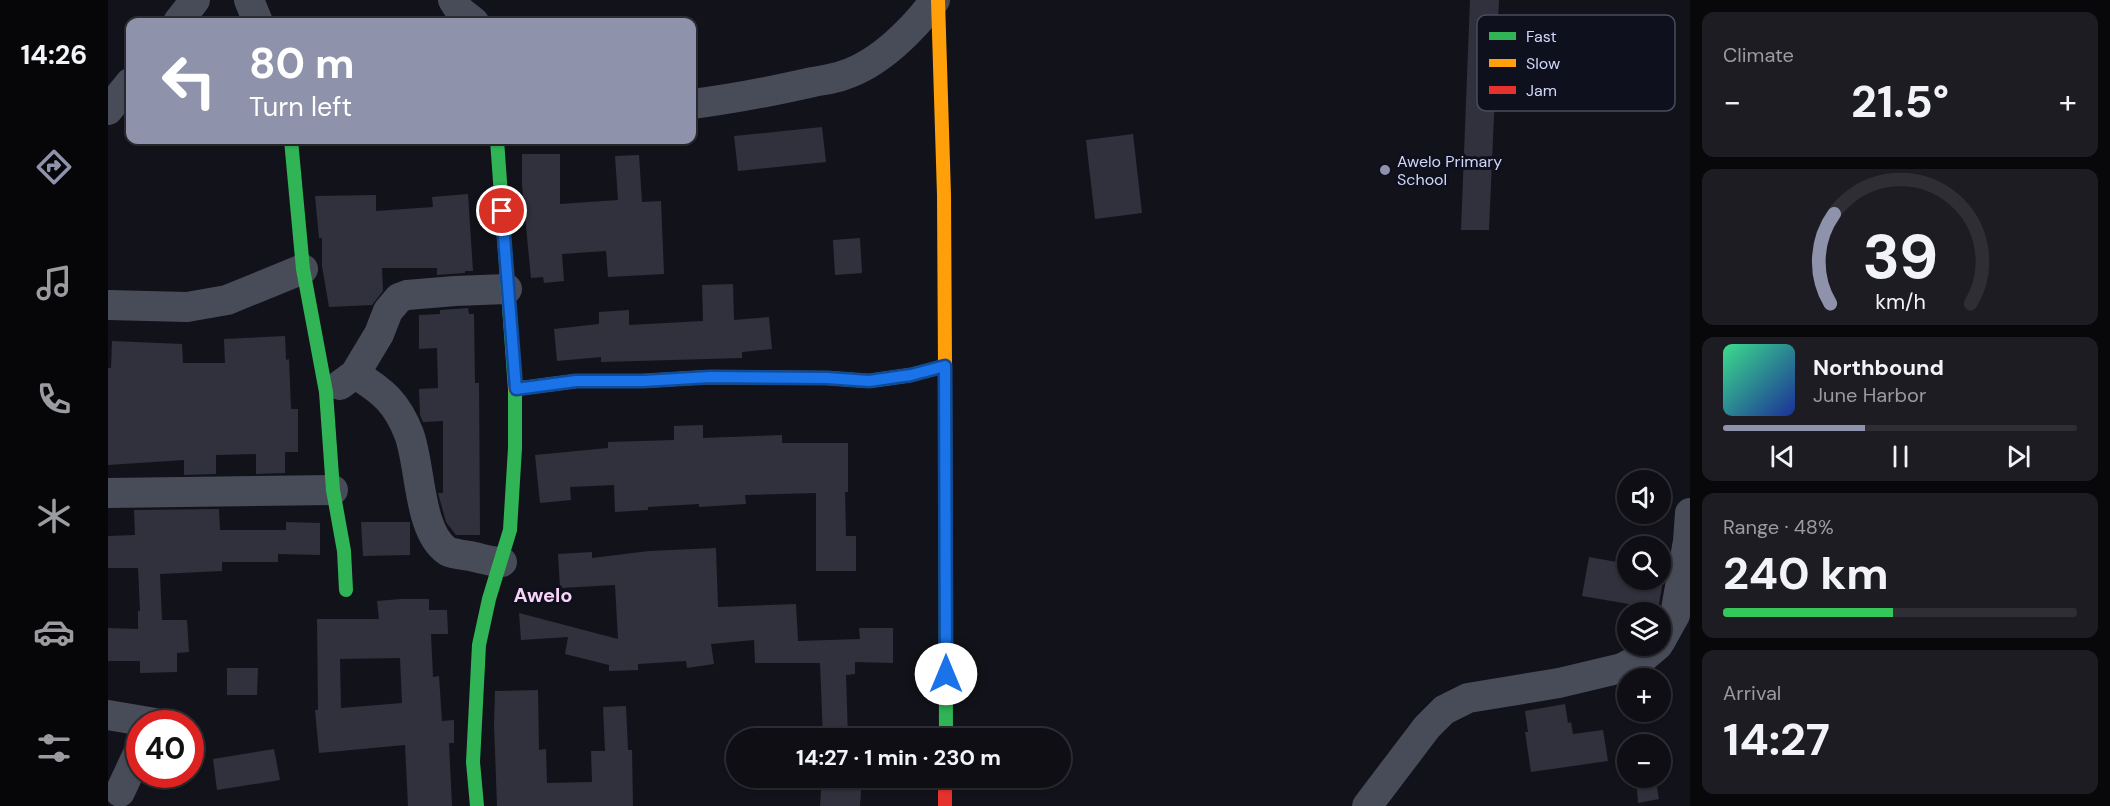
<!DOCTYPE html>
<html lang="en">
<head>
<meta charset="utf-8">
<style>
  body { margin:0; font-family:"DM Sans",sans-serif; background:#1c1c22; color:#f1f3f6; height:100vh; display:flex; flex-direction:column; font-size:22px; white-space:nowrap }
  * { box-sizing:border-box; margin:0 }
  p { font-size:20px; color:#9b9ca0 }
  .icon { flex:none; width:33px; height:33px; fill:none; stroke:currentColor; stroke-width:2; stroke-linecap:round; stroke-linejoin:round }
  .map { position:relative; flex:1; overflow:hidden }
  .side { display:flex; flex-direction:column; gap:12px; padding:12px; background:#08080b; width:420px }
  .side>* { flex:none }
  .top-card { position:absolute; left:18px; top:18px; width:570px; height:126px; border-radius:12px; box-shadow:0 2px 4px #0004,0 0 0 2px #2e2e34; background:#8e92ab; color:#fff; overflow:hidden }
  .buttons { position:absolute; left:1509px; top:470px; display:grid; gap:12px }
  .buttons a { display:grid; place-items:center; width:54px; height:54px; border-radius:50%; background:#0e0e14; box-shadow:0 2px 4px #0004,0 0 0 2px #2e2e34; font-size:30px }
  .speed { position:absolute; left:18px; top:710px; display:flex; gap:12px; font-size:30px; font-weight:700; text-align:center }
  .speed>* { display:grid; place-content:center; width:78px; height:78px; border-radius:50%; background:#0e0e14; box-shadow:0 2px 4px #0004,0 0 0 2px #2e2e34; line-height:1 }
  .speed .limit { border:9px solid #d22; background:#fff; color:#111 }
  .pin { position:absolute; display:grid; place-items:center; width:51px; height:51px; color:#fff; margin:-26px; border:3px solid #fff; border-radius:50%; box-shadow:0 2px 6px #0007 }
  .me { position:absolute; width:66px; margin:-33px; rotate:0deg; stroke-linejoin:round; filter:drop-shadow(0 0 4px #0008) }
  .turn { display:flex; align-items:center; gap:21px; height:126px; padding:0 24px; font-size:27px }
  .turn .icon { width:78px; height:78px; stroke-width:2.5 }
  .turn b { display:block; font-size:42px; line-height:51px }
  .big { font-size:45px; font-weight:700; line-height:1.1 }
  .side .tile { flex:1; display:flex; flex-direction:column; justify-content:center; gap:9px; min-width:0; padding:0 21px; border-radius:12px; background:#1c1c22 }
  .side .dial { align-items:center; gap:0 }
  .dial svg { height:156px; overflow:visible; fill:none; stroke:#2e2e34; stroke-width:7; stroke-linecap:round; text-anchor:middle }
  .dial text { fill:#f1f3f6; stroke:none }
  .song { display:flex; align-items:center; gap:18px }
  .cover { width:72px; height:72px; border-radius:9px; background:linear-gradient(135deg,hsl(150 70% 55%),hsl(230 70% 35%)) }
  .played { height:6px; border-radius:3px; background:linear-gradient(90deg,#8e92ab 40%,#2e2e34 40%) }
  .keys { display:flex; justify-content:space-around; direction:ltr }
  .heat { display:flex; justify-content:space-between; align-items:center; font-size:33px; direction:ltr }
  .charge { height:9px; border-radius:4px; background:linear-gradient(90deg,#34c759 48%,#2e2e34 0) }
  .trip { position:absolute; left:618px; top:728px; width:345px; height:60px; border-radius:30px; background:#0e0e14; box-shadow:0 2px 4px #0004,0 0 0 2px #2e2e34; font-weight:700; line-height:60px; text-align:center }
  main { display:flex; flex:1; min-height:0 }
  .tab-bar { display:flex; flex-direction:column; width:108px; justify-content:space-around; align-items:center; background:#060608; color:#9b9ca0 }
  .tab-bar .icon { width:42px; height:42px }
  .tab-bar .current { color:#8e92ab }
  .tab-bar b { font-size:27px; color:#f1f3f6 }
  .map>svg:first-child { display:block }
  .building { fill:#30313c; fill-rule:evenodd }
  .lines { fill:none; stroke-linecap:round; stroke-linejoin:round }
  .street { stroke:#484c59; stroke-width:30 }
  .fast { stroke:#30b455; stroke-width:14 }
  .slow { stroke:#ff9f0a; stroke-width:14 }
  .jam { stroke:#e5322d; stroke-width:14 }
  .route-casing { stroke:#114b97; stroke-width:15 }
  .route { stroke:#1a73e8; stroke-width:10 }
  .poi-dot { fill:#8e92ab; stroke:#0f101d; stroke-width:2 }
  .labels { text-anchor:middle; stroke-width:6; stroke-linejoin:round; paint-order:stroke }
  .poi-label { font-size:16px; fill:#d1d7f9; stroke:#0f101d; text-anchor:start }
  .quarter-label { font-size:20px; font-weight:bold; fill:#f9d3f5; stroke:#0f101d }
  .key { fill:#0f101d; stroke:#494c5f; stroke-width:1.5 }
  .key-label { font-size:16px; fill:#d1d7f9 }
</style>
</head>
<body>
<main>
<nav class="tab-bar">
<b>14:26</b>
<svg class="icon current" aria-label="directions" viewBox="0 0 24 24"><path d="M12 3l9 9-9 9-9-9zM9 14v-3h6M13 9l2 2-2 2"/></svg>
<svg class="icon" aria-label="music" viewBox="0 0 24 24"><path d="M9 18V5l10-2v13"/><circle cx="6" cy="18" r="3"/><circle cx="16" cy="16" r="3"/></svg>
<svg class="icon" aria-label="phone" viewBox="0 0 24 24"><path d="M5 4h4l2 5-3 2q2 4 5 5l2-3 5 2v4C11 20 4 13 5 4z"/></svg>
<svg class="icon" aria-label="climate" viewBox="0 0 24 24"><path d="M12 3v18M4 7l16 10M4 17L20 7"/></svg>
<svg class="icon" aria-label="car" viewBox="0 0 24 24"><path d="M5 17H2v-5l4-1 3-4h7l3 4 3 1v5h-3M9 17h6M6 11h13"/><circle cx="7" cy="17" r="2"/><circle cx="17" cy="17" r="2"/></svg>
<svg class="icon" aria-label="filters" viewBox="0 0 24 24"><path d="M4 7h16M4 17h16"/><circle cx="9" cy="7" r="2"/><circle cx="15" cy="17" r="2"/></svg>
</nav>
<div class="map">
<svg width="1582" height="806" viewBox="0 0 1582 806">
  <rect width="100%" height="100%" fill="#12131a"/>
  <!-- building -->
  <g class="building">
    <path d="M1362,0h29l-10,230h-28z"/>
    <path d="M714,127l4,35 -88,9 -4,-35z"/>
    <path d="M1025,134l9,79 -47,6 -9,-79z"/>
    <path d="M414,154h38v50l58,-4 -3,-44 24,-1 3,47 19,-1 3,73 -56,3 -2,-26 -44,3 2,27 -20,2 -1,-6 -12,1 -9,-93z"/>
    <path d="M360,194l5,77h-8v2l-28,2v-7h-55l1,23 -11,14 -43,2 -7,-41v-28h-3l-4,-42 61,-1v16l57,-4 -1,-10z"/>
    <path d="M752,238l2,35 -27,2 -2,-35z"/>
    <path d="M625,284l1,36 35,-3 3,32 -30,3v6l-141,4v-5l-44,4 -3,-32 45,-5v-12l30,-2v15l74,-4 -1,-36z"/>
    <path d="M360,308l1,6h5l1,69h4l1,152h-24l-10,-13 -8,-29h5v-72l-20,1 -3,-7 -1,-26 19,-1 -1,-40 -18,1v-34l21,-1v-4z"/>
    <path d="M177,336l1,24 3,-1 2,50h7v43h-13v21l-29,1v-20l-40,1v19l-32,1v-15l-76,5v-97h3l1,-27 70,3 1,19h42l-1,-24z"/>
    <path d="M595,425v13l79,-3v8h66v49h-3l1,44h10v35h-40v-78l-71,2 1,9 -47,3v-3l-51,3v3l-33,2 -1,-27 -44,2 1,13 -31,3 -5,-48 73,-7v-6l66,-2v-14z"/>
    <path d="M111,509l1,21h66v-8l34,1v32l-42,-1v8h-56v9l-62,3 2,46h25l2,32 -12,1v19l-37,1v-12h-32v-33l30,1v-18h2l-2,-43h-30v-32l27,-1 -1,-25z"/>
    <path d="M253,522h49v33l-47,1z"/>
    <path d="M608,548l2,59 78,-3 2,37 62,-2 -1,-11h34v35l-38,-1v12l-9,1 2,63h-25l-3,-75h-65l-1,-23 -43,4 3,20 -27,4 -1,-7 -48,3v6l-29,1v-6l-44,-11 3,-17 -47,3 -2,-27 99,26 -3,-54 -55,3 -2,-34 34,-2v6l57,-7z"/>
    <path d="M1481,557l39,7v15h32v-10l5,1 -7,39 -76,-13z"/>
    <path d="M292,599h29v11h18l1,24h-17l2,43 6,-1 3,45 12,-1v23h-5l3,63h-44l-3,-61 -86,8 -4,-43h3l-1,-91h62l-2,-18zM292,658l2,45 -61,5 -1,-49z"/>
    <path d="M119,668h31l-1,27h-30z"/>
    <path d="M430,690l1,60 7,-1 1,34 45,-1 -1,-31h14l-2,-44 23,-1 2,44h4l1,56h-136l-3,-82 1,-33z"/>
    <path d="M1457,704l3,19 3,-1 2,12 30,-4 5,31 -77,11 -6,-40h3l-3,-21z"/>
    <path d="M166,749l6,31 -63,10 -4,-31z"/>
    <path d="M714,777h40l-2,29h-40z"/>
    <path d="M1528,777h19l4,22 -21,4z"/>
  </g>
  <g class="lines">
    <!-- street -->
    <g class="street">
      <path d="M141,0l9,22"/>
      <path d="M345,0l7,11 14,11"/>
      <path d="M70,22l17,-22"/>
      <path d="M584,104c41,-5 81,-13 121,-22 10,-2 21,-3 31,-7 35,-11 70,-46 91,-75"/>
      <path d="M0,110l22,-27"/>
      <path d="M0,305l79,2 40,-7 76,-31"/>
      <path d="M247,374c28,17 42,29 54,60 12,32 9,97 38,117 6,3 17,4 23,5 10,2 21,6 32,6"/>
      <path d="M232,385l15,-11 24,-40 9,-23 11,-13 8,-3 48,-4 52,-2"/>
      <path d="M0,493l225,-3"/>
      <path d="M1552,642l15,-27 13,-74 2,-28"/>
      <path d="M0,715l47,8"/>
      <path d="M12,792l20,-43"/>
      <path d="M1259,806l60,-79 17,-17 24,-12 91,-15 63,-15 23,-12 13,-11"/>
    </g>
    <!-- fast -->
    <g class="fast">
      <path d="M183,140l12,129 23,123 7,98 11,61 2,39"/>
      <path d="M837,367l1,371"/>
      <path d="M369,806l-4,-44 6,-117 10,-46 21,-69 5,-82v-59l-18,-249"/>
    </g>
    <!-- slow -->
    <g class="slow">
      <path d="M830,0l6,195 1,172"/>
      <path d="M407,389l61,-8h67l67,-4 117,1 42,3 42,-6 34,-9"/>
    </g>
    <!-- jam -->
    <path class="jam" d="M837,777v29"/>
  </g>
  <g class="lines">
    <!-- route casing -->
    <g class="route-casing">
      <path id="route" d="M394,211l14,178 60,-8h67l68,-4 116,1 42,3 42,-6 34,-9 1,308"/>
    </g>
    <!-- route -->
    <use href="#route" class="route"/>
  </g>
  <!-- markers -->
  <circle class="poi-dot" cx="1277" cy="170" r="6"/>
  <g class="labels">
    <!-- poi labels -->
    <g class="poi-label">
      <text x="1289" y="167">Awelo Primary<tspan x="1289" dy="18">School</tspan></text>
    </g>
    <!-- quarter labels -->
    <g class="quarter-label">
      <text x="435" y="602">Awelo</text>
    </g>
  </g>
  <!-- legend -->
  <rect x="1369" y="15" width="198" height="96" rx="9" class="key"/>
  <rect x="1381" y="32" width="27" height="8" fill="#30b455"/>
  <rect x="1381" y="59" width="27" height="8" fill="#ff9f0a"/>
  <rect x="1381" y="86" width="27" height="8" fill="#e5322d"/>
  <g class="key-label">
    <text x="1418" y="42">Fast</text>
    <text x="1418" y="69">Slow</text>
    <text x="1418" y="96">Jam</text>
  </g>
</svg>
<div class="buttons">
<a><svg class="icon" aria-label="sound" viewBox="0 0 24 24"><path d="M4 9h4l5-4v14l-5-4H4zM17 9q2 3 0 6"/></svg></a>
<a><svg class="icon" aria-label="search" viewBox="0 0 24 24"><circle cx="10" cy="10" r="6"/><path d="M15 15l6 6"/></svg></a>
<a><svg class="icon" aria-label="layers" viewBox="0 0 24 24"><path d="M12 4l9 5-9 5-9-5zM3 14l9 5 9-5"/></svg></a>
<a>+</a>
<a>−</a>
</div>
<div class="speed"><div class="limit">40</div></div>
<div class="pin" style="left:394px;top:211px;background:#d93025"><svg class="icon" aria-label="arrive" viewBox="0 0 24 24"><path d="M6 21V4h12l-3 4 3 4H6"/></svg></div>
<svg class="me" style="left:838px;top:674px" viewBox="-20 -20 40 40"><circle r="19" fill="#fff"/><path d="M0-13L10 11 0 6-10 11z" fill="#1a73e8"/></svg>
<div class="trip">14:27 · 1 min · 230 m</div>
<div class="top-card">
<div class="turn"><svg class="icon" aria-label="left" viewBox="0 0 24 24"><path d="M17 20v-9H6M10 6l-5 5 5 5"/></svg><div><b>80 m</b>Turn left</div></div>
</div>
</div>
<section class="side">
<div class="tile"><p>Climate</p>
<div class="heat"><a>−</a><b class="big">21.5°</b><a>+</a></div>
</div>
<div class="tile dial"><svg viewBox="0 0 100 80">
<path d="M14 69A42 42 0 1 1 86 69"/>
<path d="M14 69A42 42 0 0 1 16 23" stroke="#8e92ab"/>
<text x="50" y="56" font-size="32" font-weight="700">39</text>
<text x="50" y="72" font-size="11">km/h</text>
</svg></div>
<div class="tile">
<div class="song"><i class="cover"></i><div><b>Northbound</b><p>June Harbor</p></div></div>
<div class="played"></div>
<div class="keys"><svg class="icon" aria-label="previous" viewBox="0 0 24 24"><path d="M18 5L8 12l10 7zM5 5v14"/></svg><svg class="icon" aria-label="pause" viewBox="0 0 24 24"><path d="M8 5v14M16 5v14"/></svg><svg class="icon" aria-label="next" viewBox="0 0 24 24"><path d="M6 5l10 7-10 7zM19 5v14"/></svg></div>
</div>
<div class="tile"><p>Range · 48%</p><b class="big">240 km</b><div class="charge"></div></div>
<div class="tile"><p>Arrival</p><b class="big">14:27</b></div>
</section>
</main>
</body>
</html>
